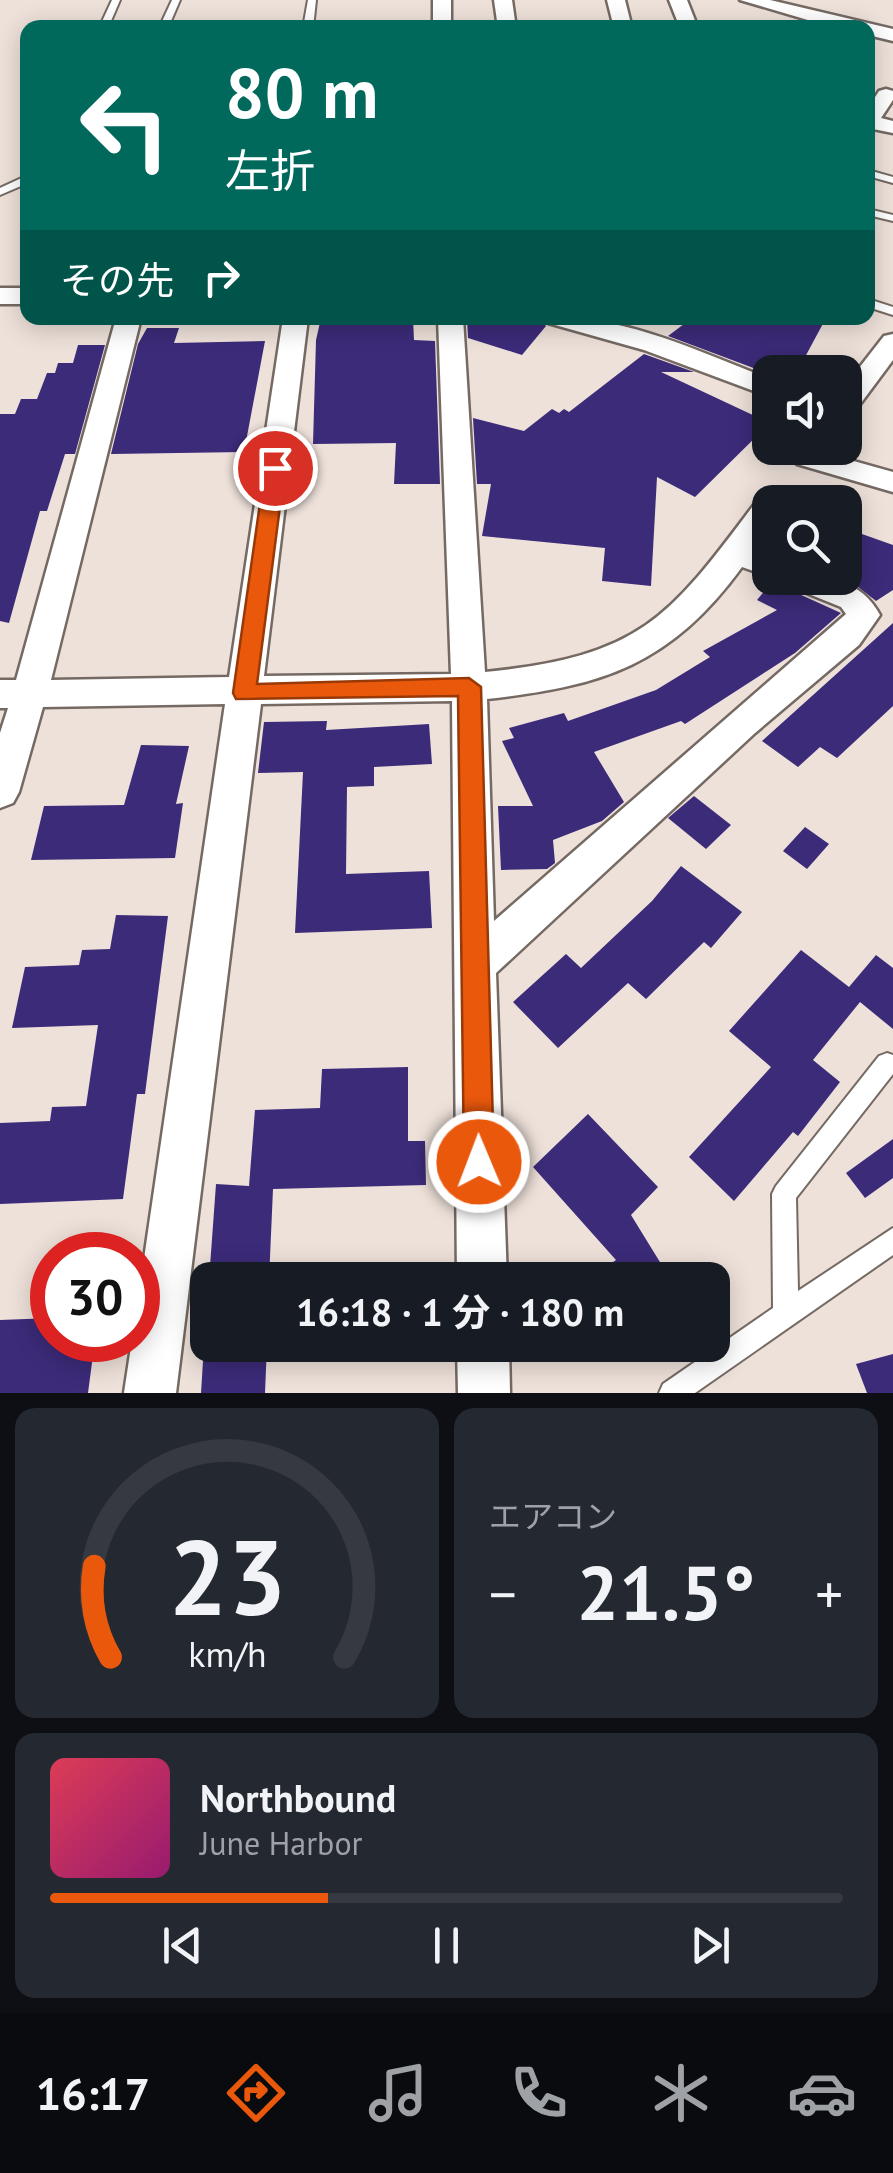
<!DOCTYPE html>
<html lang="ja">
<head>
<meta charset="utf-8">
<style>
  body { margin:0; font-family:"PT Sans","Noto Sans JP",sans-serif; background:#242831; color:#f1f3f6; height:100vh; display:flex; flex-direction:column; font-size:38px; white-space:nowrap }
  * { box-sizing:border-box; margin:0 }
  p { font-size:32px; color:#9ea1a6 }
  .icon { flex:none; width:55px; height:55px; fill:none; stroke:currentColor; stroke-width:2; stroke-linecap:round; stroke-linejoin:round }
  .map { position:relative; height:1393px; overflow:hidden }
  .drawer { display:flex; flex-direction:column; gap:15px; padding:15px; background:#0d0f14; flex:1 }
  .drawer>* { flex:none }
  .guide { position:absolute; left:20px; top:20px; width:855px; height:305px; border-radius:20px; box-shadow:0 5px 25px #0003; background:#00695c; color:#fff; overflow:hidden }
  .fabs { position:absolute; left:752px; top:355px; display:grid; gap:20px }
  .fabs a { display:grid; place-items:center; width:110px; height:110px; border-radius:20px; background:#171b24; box-shadow:0 5px 25px #0003; font-size:50px }
  .speed { position:absolute; left:30px; top:1232px; display:flex; gap:20px; font-size:50px; font-weight:700; text-align:center }
  .speed>* { display:grid; place-content:center; width:130px; height:130px; border-radius:50%; background:#171b24; box-shadow:0 5px 25px #0003; line-height:1 }
  .speed .limit { border:15px solid #d22; background:#fff; color:#111 }
  .pin { position:absolute; display:grid; place-items:center; width:85px; height:85px; color:#fff; margin:-42px; border:5px solid #fff; border-radius:50%; box-shadow:0 2px 10px #0007 }
  .me { position:absolute; width:110px; margin:-55px; rotate:359deg; stroke-linejoin:round; filter:drop-shadow(0 0 8px #0008) }
  .turn { display:flex; align-items:center; gap:35px; height:210px; padding:0 40px; font-size:45px }
  .turn .icon { width:130px; height:130px; stroke-width:2.5 }
  .turn b { display:block; font-size:70px; line-height:85px }
  .then { display:flex; align-items:center; height:95px; padding:0 40px; background:#0003; gap:20px; font-size:38px }
  .big { font-size:75px; font-weight:700; line-height:1.1 }
  .drawer .card { flex:1; display:flex; flex-direction:column; justify-content:center; gap:15px; min-width:0; padding:0 35px; border-radius:20px; background:#242831 }
  .drawer .dial { align-items:center; gap:0 }
  .dial svg { height:260px; overflow:visible; fill:none; stroke:#363941; stroke-width:7; stroke-linecap:round; text-anchor:middle }
  .dial text { fill:#f1f3f6; stroke:none }
  .song { display:flex; align-items:center; gap:30px }
  .cover { width:120px; height:120px; border-radius:15px; background:linear-gradient(135deg,hsl(350 70% 55%),hsl(320 70% 35%)) }
  .played { height:10px; border-radius:5px; background:linear-gradient(90deg,#ea580c 35%,#363941 35%) }
  .keys { display:flex; justify-content:space-around; direction:ltr }
  .heat { display:flex; justify-content:space-between; align-items:center; font-size:55px; direction:ltr }
  .drawer .tiles { flex:1; display:grid; gap:15px; grid-template-columns:1fr 1fr }
  .card:last-child { grid-column:span 2 }
  .trip { position:absolute; left:190px; top:1262px; width:540px; height:100px; border-radius:20px; background:#171b24; box-shadow:0 5px 25px #0003; font-weight:700; line-height:100px; text-align:center }
  .dock { display:flex; height:160px; justify-content:space-around; align-items:center; background:#090b0e; color:#9ea1a6 }
  .dock .icon { width:70px; height:70px }
  .dock .active { color:#ea580c }
  .dock b { font-size:45px; color:#f1f3f6 }
  .map>svg:first-child { display:block }
  .building { fill:#3c2b79 }
  .lines { fill:none; stroke-linecap:round; stroke-linejoin:round }
  .lane-casing { stroke:#756a63; stroke-width:4 }
  .street-casing { stroke:#756a63; stroke-width:5 }
  .lane { fill:#fff; fill-rule:evenodd }
  .street { fill:#fff; fill-rule:evenodd }
  .route { fill:#ea580c; stroke:#983908; stroke-width:2.5 }
</style>
</head>
<body>
<div class="map">
<svg width="893" height="1393" viewBox="0 0 893 1393">
  <rect width="100%" height="100%" fill="#eee1da"/>
  <!-- building -->
  <g class="building">
    <path d="M321,318h92l1,22 21,1 5,143h-46l2,-41 -83,1 3,-104z"/>
    <path d="M467,318h73l6,8 -24,29 -54,-17z"/>
    <path d="M692,318h134l-29,54h-33l-96,-36z"/>
    <path d="M147,328h32l-5,15 91,-2 -21,111 -133,2 27,-110z"/>
    <path d="M78,345h27l-30,109h-10l-18,57h-7l-31,112 -9,-2v-207h15l6,-15h16l10,-26h8l3,-10h15z"/>
    <path d="M644,354l50,18h-33l109,51 -75,74 -38,-20 -6,109 -49,-5 3,-33 -123,-12 9,-52h-14l-4,-66 51,13 28,-22 7,4 5,-4 5,3z"/>
    <path d="M845,528l48,17v45l-17,11 -23,-18 -16,-5h8z"/>
    <path d="M775,578h5l8,11 53,24 -46,40 -110,71 -4,-3 -87,31 30,50 -22,19 -49,19 2,23 -8,6 -46,1 -3,-64h35l-31,-65 12,-3 -5,-10 55,-15 4,8 88,-31 54,-33 -7,-6 74,-41 -20,-10z"/>
    <path d="M893,623v83l-56,52 -17,-11 -22,20 -36,-26z"/>
    <path d="M327,721l-1,9 103,-6 3,40 -58,3v19l-27,1 -1,87 83,-3 3,57 -137,5 8,-161 -45,1 6,-51z"/>
    <path d="M141,745l48,1 -13,58 7,-1 -8,55 -144,2 13,-54 80,-1z"/>
    <path d="M694,796l37,29 -25,24 -38,-31z"/>
    <path d="M805,827l24,17 -22,25 -24,-18z"/>
    <path d="M681,866l61,46 -31,36 -7,-6 -58,57 -18,-16 -70,65 -45,-46 53,-48 15,14 71,-67z"/>
    <path d="M116,915l52,1 -23,178h-8l-14,105 -123,5v-81l50,-2 2,-14 34,-1 12,-81 -86,3 13,-61 54,-2 3,-15 28,-1z"/>
    <path d="M801,950l48,37 27,-32 17,13v61l-33,-27 -47,58 27,22 -42,54 -5,-4 -59,69 -45,-44 82,-90 -42,-36z"/>
    <path d="M408,1067v74h17l1,44 -153,4 -4,91h-60l7,-96 33,2 6,-76 65,-2 2,-39z"/>
    <path d="M588,1114l70,73 -27,28 40,65h-84l29,-20 -83,-93z"/>
    <path d="M893,1139v39l-28,20 -19,-25z"/>
    <path d="M52,1318v22h43l-7,53h-88v-73z"/>
    <path d="M204,1345h63l-2,48h-64z"/>
    <path d="M893,1354v39h-26l-11,-29z"/>
  </g>
  <g class="lines">
    <!-- lane casing -->
    <g class="lane-casing">
      <g id="lane">
        <path d="M112,0h8l-12,28h-9z"/>
        <path d="M172,0h8l-12,28h-9z"/>
        <path d="M308,0h8l-3,28h-10z"/>
        <path d="M868,170l25,7v6l-25,-7z"/>
        <path d="M28,175v8l-28,12v-7z"/>
        <path d="M868,209l25,6v6l-25,-6z"/>
        <path d="M868,299l25,8v8l-25,-8z"/>
        <path d="M887,1053l6,2v19l-97,124 2,93 95,-63v27l-198,138h-36l4,-9 110,-76 -1,-114 4,-8 103,-130z"/>
      </g>
    </g>
    <!-- street casing -->
    <g class="street-casing">
      <g id="street">
        <rect x="433" y="0" width="18" height="28"/>
        <path d="M494,0h18l4,28h-18z"/>
        <path d="M607,0h18l7,28h-18z"/>
        <path d="M669,0h18l11,28h-18z"/>
        <path d="M740,0h30l123,29v12l-25,-6v-7h-33z"/>
        <path d="M886,89l7,2v9l-12,18 12,3v12l-25,-5v-20l11,-17z"/>
        <rect x="0" y="288" width="28" height="16"/>
        <path d="M116,318h25l-90,362 178,-3 54,-359h25l-44,358 187,-2 -13,-356h25l22,354c158,-16 184,-54 274,-174l11,-3 11,3 3,4h-14v25l-15,21 15,6v23l-28,-10c-72,98 -138,119 -255,132l7,222 352,-307 -5,-7 -52,-21 -5,-8c41,0 75,-2 96,37l-21,30 -104,88 -259,240 11,307h-50l-5,-579 -191,3 -85,689h-52l8,-53h6v-40l87,-596 -182,3 -24,85 -6,11 -13,5v-75l8,-25h-8v-28h16z"/>
        <path d="M544,318c77,-5 155,34 226,61v18l-126,-47 -96,-27z"/>
        <path d="M893,334v26l-38,51 -10,3v-28l39,-50z"/>
        <path d="M807,448l86,24v20l-96,-28 -5,-7 5,-7z"/>
        <path d="M457,1345h52l1,48h-52z"/>
      </g>
    </g>
    <!-- lane -->
    <use href="#lane" class="lane"/>
    <!-- street -->
    <use href="#street" class="street"/>
  </g>
  <!-- route -->
  <path class="route" d="M275,461l10,7 -28,216 212,-6 12,9 13,475 -4,10 -11,5 -10,-5 -5,-10 -6,-466 -222,3 -3,-6 32,-225z"/>
</svg>
<div class="fabs">
<a><svg class="icon" aria-label="sound" viewBox="0 0 24 24"><path d="M4 9h4l5-4v14l-5-4H4zM17 9q2 3 0 6"/></svg></a>
<a><svg class="icon" aria-label="search" viewBox="0 0 24 24"><circle cx="10" cy="10" r="6"/><path d="M15 15l6 6"/></svg></a>
</div>
<div class="speed"><div class="limit">30</div></div>
<div class="pin" style="left:275px;top:468px;background:#d93025"><svg class="icon" aria-label="arrive" viewBox="0 0 24 24"><path d="M6 21V4h12l-3 4 3 4H6"/></svg></div>
<svg class="me" style="left:479px;top:1162px" viewBox="-20 -20 40 40"><circle r="17" fill="#ea580c" stroke="#fff" stroke-width="3"/><path d="M0-11L8 9 0 5-8 9z" fill="#fff"/></svg>
<div class="trip">16:18 · 1 分 · 180 m</div>
<div class="guide">
<div class="turn"><svg class="icon" aria-label="left" viewBox="0 0 24 24"><path d="M17 20v-9H6M10 6l-5 5 5 5"/></svg><div><b>80 m</b>左折</div></div>
<div class="then">その先<svg class="icon" aria-label="right" viewBox="0 0 24 24"><path d="M7 20v-9h11M14 6l5 5-5 5"/></svg></div>
</div>
</div>
<section class="drawer">
<div class="tiles">
<div class="card dial"><svg viewBox="0 0 100 80">
<path d="M14 69A42 42 0 1 1 86 69"/>
<path d="M14 69A42 42 0 0 1 9 41" stroke="#ea580c"/>
<text x="50" y="56" font-size="32" font-weight="700">23</text>
<text x="50" y="72" font-size="11">km/h</text>
</svg></div>
<div class="card"><p>エアコン</p>
<div class="heat"><a>−</a><b class="big">21.5°</b><a>+</a></div>
</div>
<div class="card">
<div class="song"><i class="cover"></i><div><b>Northbound</b><p>June Harbor</p></div></div>
<div class="played"></div>
<div class="keys"><svg class="icon" aria-label="previous" viewBox="0 0 24 24"><path d="M18 5L8 12l10 7zM5 5v14"/></svg><svg class="icon" aria-label="pause" viewBox="0 0 24 24"><path d="M8 5v14M16 5v14"/></svg><svg class="icon" aria-label="next" viewBox="0 0 24 24"><path d="M6 5l10 7-10 7zM19 5v14"/></svg></div>
</div>
</div>
</section>
<nav class="dock">
<b>16:17</b>
<svg class="icon active" aria-label="directions" viewBox="0 0 24 24"><path d="M12 3l9 9-9 9-9-9zM9 14v-3h6M13 9l2 2-2 2"/></svg>
<svg class="icon" aria-label="music" viewBox="0 0 24 24"><path d="M9 18V5l10-2v13"/><circle cx="6" cy="18" r="3"/><circle cx="16" cy="16" r="3"/></svg>
<svg class="icon" aria-label="phone" viewBox="0 0 24 24"><path d="M5 4h4l2 5-3 2q2 4 5 5l2-3 5 2v4C11 20 4 13 5 4z"/></svg>
<svg class="icon" aria-label="climate" viewBox="0 0 24 24"><path d="M12 3v18M4 7l16 10M4 17L20 7"/></svg>
<svg class="icon" aria-label="car" viewBox="0 0 24 24"><path d="M5 17H2v-5l4-1 3-4h7l3 4 3 1v5h-3M9 17h6M6 11h13"/><circle cx="7" cy="17" r="2"/><circle cx="17" cy="17" r="2"/></svg>
</nav>
</body>
</html>
